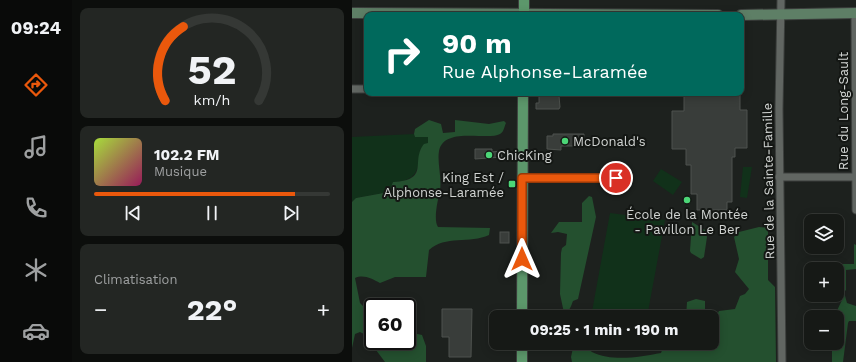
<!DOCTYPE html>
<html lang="fr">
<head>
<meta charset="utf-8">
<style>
  body { margin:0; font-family:"Work Sans",sans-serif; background:#232623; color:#f1f3f6; height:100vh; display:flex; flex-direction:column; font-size:15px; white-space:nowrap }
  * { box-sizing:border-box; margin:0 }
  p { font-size:13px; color:#9ea0a1 }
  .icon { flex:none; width:22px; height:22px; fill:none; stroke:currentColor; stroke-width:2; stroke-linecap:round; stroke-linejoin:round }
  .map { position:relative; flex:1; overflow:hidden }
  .side { display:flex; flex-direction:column; gap:8px; padding:8px; background:#0c0e0c; width:280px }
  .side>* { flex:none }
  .hud { position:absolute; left:12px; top:12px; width:380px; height:84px; border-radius:8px; box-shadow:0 2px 10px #0003,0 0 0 1px #353835; background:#00695c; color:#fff; overflow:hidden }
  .tools { position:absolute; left:452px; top:214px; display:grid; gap:8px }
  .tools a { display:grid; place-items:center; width:40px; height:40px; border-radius:8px; background:#161916; box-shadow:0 2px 10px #0003,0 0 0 1px #353835; font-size:20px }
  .speed { position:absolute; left:12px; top:298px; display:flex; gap:8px; font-size:20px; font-weight:700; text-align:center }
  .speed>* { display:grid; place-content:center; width:52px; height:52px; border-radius:50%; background:#161916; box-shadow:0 2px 10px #0003,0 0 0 1px #353835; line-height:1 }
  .speed .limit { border:2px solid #111; border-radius:6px; background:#fff; color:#111 }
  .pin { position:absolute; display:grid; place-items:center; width:34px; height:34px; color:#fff; margin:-17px; border:2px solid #fff; border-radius:50%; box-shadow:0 1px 4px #0007 }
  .me { position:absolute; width:44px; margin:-22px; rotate:0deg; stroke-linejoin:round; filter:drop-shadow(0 0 3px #0008) }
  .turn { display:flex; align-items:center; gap:14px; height:84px; padding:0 12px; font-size:18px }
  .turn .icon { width:52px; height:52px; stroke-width:2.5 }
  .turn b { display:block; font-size:28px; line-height:34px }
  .big { font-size:30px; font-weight:700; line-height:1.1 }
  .side .widget { flex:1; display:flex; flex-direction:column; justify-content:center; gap:6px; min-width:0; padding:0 14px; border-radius:8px; background:#232623 }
  .side .dial { align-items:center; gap:0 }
  .dial svg { height:104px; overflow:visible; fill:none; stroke:#353835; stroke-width:7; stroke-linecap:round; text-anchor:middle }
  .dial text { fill:#f1f3f6; stroke:none }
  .song { display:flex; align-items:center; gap:12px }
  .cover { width:48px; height:48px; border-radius:6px; background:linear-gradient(135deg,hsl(80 70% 55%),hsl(330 70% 35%)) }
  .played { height:4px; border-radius:2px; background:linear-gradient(90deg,#ea580c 85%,#353835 85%) }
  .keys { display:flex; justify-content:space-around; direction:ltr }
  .heat { display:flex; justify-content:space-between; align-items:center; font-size:22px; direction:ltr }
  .trip { position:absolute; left:137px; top:310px; width:230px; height:40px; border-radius:8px; background:#161916; box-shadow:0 2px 10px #0003,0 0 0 1px #353835; font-weight:700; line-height:40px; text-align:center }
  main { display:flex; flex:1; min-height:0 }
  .tab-bar { display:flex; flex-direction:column; width:72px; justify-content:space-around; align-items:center; background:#090a09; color:#9ea0a1 }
  .tab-bar .icon { width:28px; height:28px }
  .tab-bar .on { color:#ea580c }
  .tab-bar b { font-size:18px; color:#f1f3f6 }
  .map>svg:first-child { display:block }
  .green { fill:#11311a }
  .forest { fill:#24502f }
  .building { fill:#393d3a; stroke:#4e524e }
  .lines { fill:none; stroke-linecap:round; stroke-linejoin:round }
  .street-casing { stroke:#3c3f3d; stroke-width:9 }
  .secondary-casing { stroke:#3c3f3d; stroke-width:12 }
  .primary-casing { stroke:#3c3f3d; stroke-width:12 }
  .street { stroke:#616662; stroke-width:7 }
  .secondary { stroke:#5e7f66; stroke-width:10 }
  .primary { stroke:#5c976b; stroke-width:10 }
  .route-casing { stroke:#983908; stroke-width:10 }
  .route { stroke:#ea580c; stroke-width:7 }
  .poi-dot { fill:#4cd677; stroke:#141714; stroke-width:1.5 }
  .labels { text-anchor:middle; stroke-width:4; stroke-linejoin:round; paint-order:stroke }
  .street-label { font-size:13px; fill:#d1d4d2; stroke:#141714 }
  .poi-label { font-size:13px; fill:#d1d4d2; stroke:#141714; text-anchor:start }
</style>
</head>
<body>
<main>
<nav class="tab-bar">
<b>09:24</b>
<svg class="icon on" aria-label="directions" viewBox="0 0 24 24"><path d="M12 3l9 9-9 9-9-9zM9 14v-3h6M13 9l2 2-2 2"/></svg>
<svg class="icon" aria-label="music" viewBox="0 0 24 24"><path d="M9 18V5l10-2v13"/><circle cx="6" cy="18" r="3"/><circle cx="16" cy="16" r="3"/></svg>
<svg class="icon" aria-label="phone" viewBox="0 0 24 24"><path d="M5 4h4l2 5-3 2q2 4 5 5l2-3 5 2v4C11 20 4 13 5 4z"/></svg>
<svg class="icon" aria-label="climate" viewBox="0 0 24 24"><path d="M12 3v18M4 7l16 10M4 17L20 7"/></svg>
<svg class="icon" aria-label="car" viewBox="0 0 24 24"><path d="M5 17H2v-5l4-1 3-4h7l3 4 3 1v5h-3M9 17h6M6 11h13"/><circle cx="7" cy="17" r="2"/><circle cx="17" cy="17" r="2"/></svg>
</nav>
<section class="side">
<div class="widget dial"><svg viewBox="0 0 100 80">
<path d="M14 69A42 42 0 1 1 86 69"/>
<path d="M14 69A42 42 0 0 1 28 12" stroke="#ea580c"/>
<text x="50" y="56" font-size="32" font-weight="700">52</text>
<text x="50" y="72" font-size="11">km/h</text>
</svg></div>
<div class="widget">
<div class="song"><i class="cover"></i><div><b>102.2 FM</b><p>Musique</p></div></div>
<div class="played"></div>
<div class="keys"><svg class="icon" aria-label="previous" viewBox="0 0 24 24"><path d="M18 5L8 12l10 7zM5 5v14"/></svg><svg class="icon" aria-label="pause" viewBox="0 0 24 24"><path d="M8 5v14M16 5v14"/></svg><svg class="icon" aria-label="next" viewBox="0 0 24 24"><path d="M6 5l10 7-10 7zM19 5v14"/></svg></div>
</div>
<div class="widget"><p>Climatisation</p>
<div class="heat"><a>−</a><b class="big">22°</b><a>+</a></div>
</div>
</section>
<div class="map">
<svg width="504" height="362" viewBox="0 0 504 362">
  <rect width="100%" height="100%" fill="#1d211e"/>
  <!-- green -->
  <g class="green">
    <path d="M62,134l1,3h13v7l-8,6c-2,21 -3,31 -27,32l-4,10 -33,6 -4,4v-65z"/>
    <path d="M391,167h9l-5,31 -7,-1z"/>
    <path d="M309,169l21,13 -9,13 -20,-14z"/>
    <path d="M258,213l55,7 -18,97h-56z"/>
  </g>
  <!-- forest -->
  <g class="forest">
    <path d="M77,120l12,4 2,9 12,-1v-12l34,4 15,-3 2,2c-2,4 -2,9 -6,11 -12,7 -56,-8 -61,17 -2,11 3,27 1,40 -2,8 -7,29 -2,36l52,1 -1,7c-19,9 -44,0 -60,15l-3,27h-31l-15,6c-8,-4 -16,-9 -25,-5l5,25 13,13v25h13v4h4l8,-4h9v-5l6,-3 9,2 4,11v16h-41l-21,-28 -4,-2 -5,2 -3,14v-146l4,-4 33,-6 4,-10c38,-2 17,-21 31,-38l4,-1v-6h-13l-1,-3 1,-5z"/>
    <path d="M237,196l3,1 4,20 -18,82 -5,2c-2,5 -3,10 -9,12l-4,-19 1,-41 1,-5 4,-3 1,-11 -9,-2 -7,1 8,-11h23v-19z"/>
    <path d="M340,222l13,8 2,7 -3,20 -3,2 -10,-6 -1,-2z"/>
    <path d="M407,227l9,1v52l7,7 1,75h-204l-1,-5 3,-14h10c2,3 5,7 8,9 20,10 48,5 69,1l3,-8 3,-2h45v-19l7,-13 16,-2 5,-13 5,-2 4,-5 -14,-17 4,-13 -5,-22 5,-5z"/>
    <path d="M502,244l2,1v24l-10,1v20l-2,2 3,11 9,3v15h-7l-1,2 -5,39h-11v-16l-2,-3h7v-26h-3l8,-17 -5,-6v-25h-6l1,-4 2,-1h20z"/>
    <path d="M344,299l9,2v16h-19l1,-15z"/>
  </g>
  <!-- building -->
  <g class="building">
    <path d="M332,93h56v17h7v38h-12v9h-3v45h-5v8h-30v-16h-6v-29h-5v-16h-14v-38h12z"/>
    <path d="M187,96h20l1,11 -1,2h-23v-6h3z"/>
    <path d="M201,134h31v12h-23v4l-14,-1v-13h6z"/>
    <path d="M123,149h17v3l9,-1 1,6 -27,2z"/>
    <rect x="148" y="232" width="9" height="11"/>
    <path d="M90,309h30l-1,48h-22v-20h-7z"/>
  </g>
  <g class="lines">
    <!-- street casing -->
    <g class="street-casing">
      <g id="street">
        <path d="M429,0l-2,109 3,253"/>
        <path d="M503,13l1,197"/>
        <path d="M0,89h15"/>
        <path d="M427,177h77"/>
        <path d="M171,178h93"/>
      </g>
    </g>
    <!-- secondary casing -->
    <g class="secondary-casing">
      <g id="secondary">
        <path d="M0,13l366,2"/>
        <path d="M389,15l115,-2"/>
      </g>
    </g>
    <!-- primary casing -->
    <g class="primary-casing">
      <g id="primary">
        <path d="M172,15v-15"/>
        <path d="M170,317l1,-224"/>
        <path d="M170,362v-19"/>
      </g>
    </g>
    <!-- street -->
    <use href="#street" class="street"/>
    <!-- secondary -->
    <use href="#secondary" class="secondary"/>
    <!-- primary -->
    <use href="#primary" class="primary"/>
  </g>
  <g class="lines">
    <!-- route casing -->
    <g class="route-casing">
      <path id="route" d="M170,259v-81h94"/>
    </g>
    <!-- route -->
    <use href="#route" class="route"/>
  </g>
  <!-- markers -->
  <g class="poi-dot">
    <circle cx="213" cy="141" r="4"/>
    <circle cx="137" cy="155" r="4"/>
    <rect x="156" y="180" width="8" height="8" rx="2"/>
    <circle cx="335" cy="200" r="4"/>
  </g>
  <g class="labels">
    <!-- street labels -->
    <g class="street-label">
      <text transform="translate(491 111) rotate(-90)" y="5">Rue du Long-Sault</text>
      <text transform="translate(416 181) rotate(-91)" y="5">Rue de la Sainte-Famille</text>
    </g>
    <!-- poi labels -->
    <g class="poi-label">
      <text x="221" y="146">McDonald's</text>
      <text x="145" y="160">ChicKing</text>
      <text x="152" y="182" text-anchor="end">King Est /<tspan x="152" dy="15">Alphonse-Laramée</tspan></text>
      <text x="335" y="219" text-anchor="middle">École de la Montée<tspan x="335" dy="15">- Pavillon Le Ber</tspan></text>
    </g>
  </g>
</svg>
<div class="tools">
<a><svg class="icon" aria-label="layers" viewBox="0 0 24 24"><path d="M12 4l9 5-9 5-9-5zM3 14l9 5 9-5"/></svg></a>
<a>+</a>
<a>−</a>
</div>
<div class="speed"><div class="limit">60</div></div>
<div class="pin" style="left:264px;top:178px;background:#d93025"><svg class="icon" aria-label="arrive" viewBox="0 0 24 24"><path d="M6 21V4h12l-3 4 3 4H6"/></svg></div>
<svg class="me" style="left:170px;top:259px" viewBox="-20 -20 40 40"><path d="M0-17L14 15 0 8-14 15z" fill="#ea580c" stroke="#fff" stroke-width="4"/></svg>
<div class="trip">09:25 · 1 min · 190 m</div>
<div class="hud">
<div class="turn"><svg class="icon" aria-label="right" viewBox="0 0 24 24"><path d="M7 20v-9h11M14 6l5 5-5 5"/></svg><div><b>90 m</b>Rue Alphonse-Laramée</div></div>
</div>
</div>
</main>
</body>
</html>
